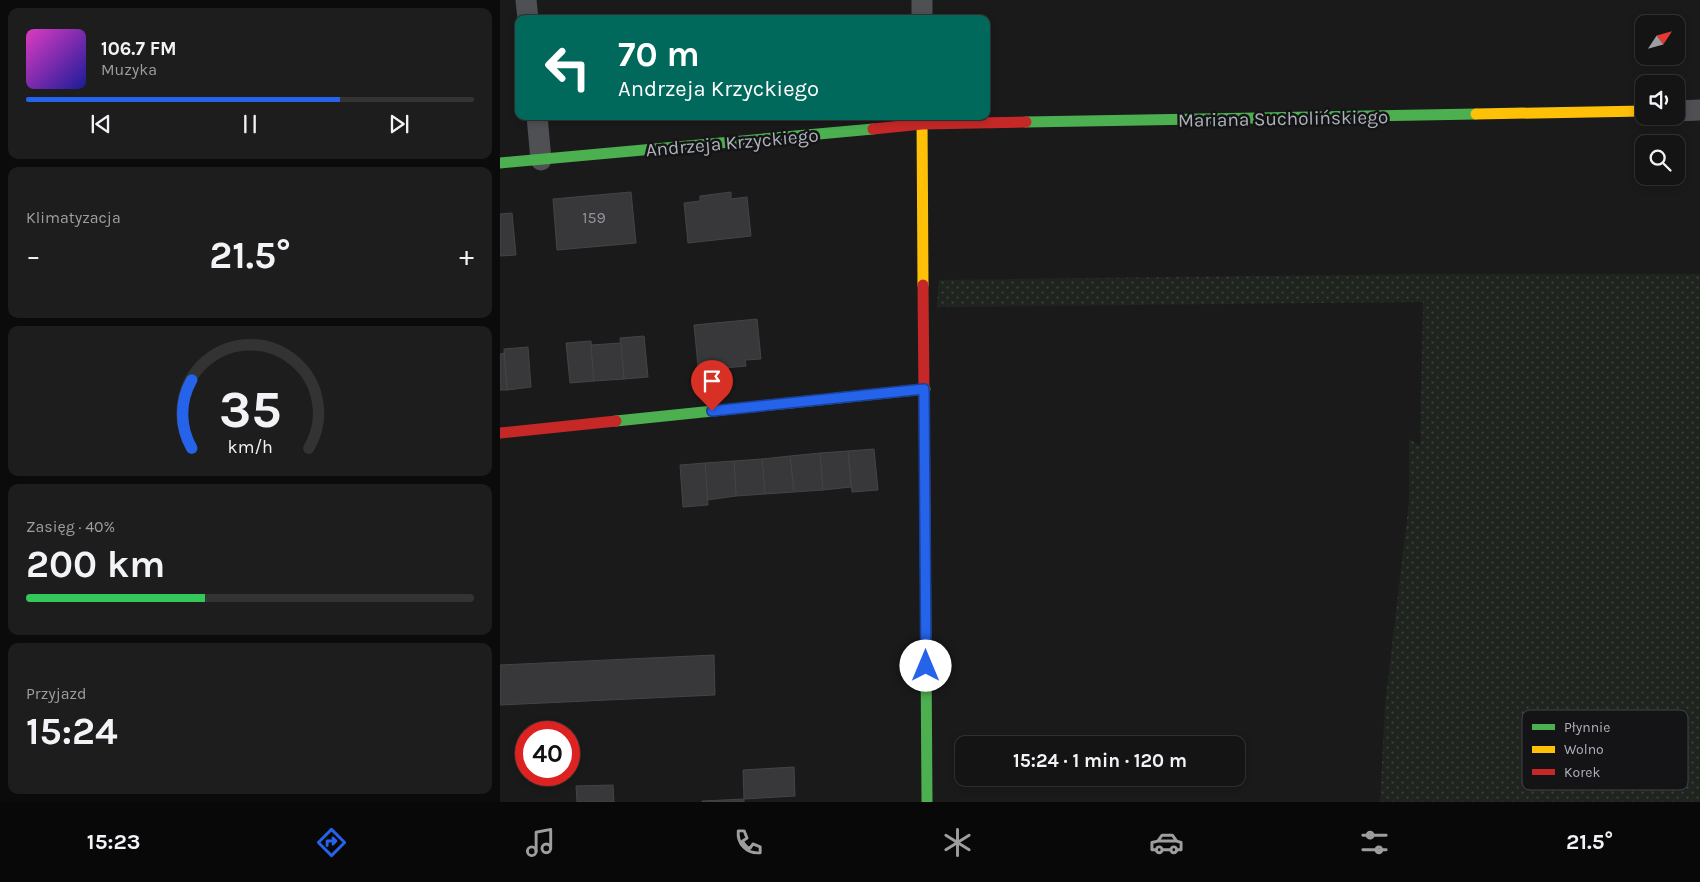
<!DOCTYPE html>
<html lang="pl">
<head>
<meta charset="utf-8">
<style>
  body { margin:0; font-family:Karla,sans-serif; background:#1d1d1d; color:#f1f3f6; height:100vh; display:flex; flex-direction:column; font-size:19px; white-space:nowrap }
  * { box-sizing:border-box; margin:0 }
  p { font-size:16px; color:#9d9ea0 }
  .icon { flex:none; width:28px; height:28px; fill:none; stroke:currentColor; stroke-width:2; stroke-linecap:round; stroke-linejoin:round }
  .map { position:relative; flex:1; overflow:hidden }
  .side { display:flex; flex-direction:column; gap:8px; padding:8px; background:#0b0b0b; width:500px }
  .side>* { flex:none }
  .guide { position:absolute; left:15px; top:15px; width:475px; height:105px; border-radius:10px; box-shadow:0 2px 8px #0003,0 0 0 1px #333334; background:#00695c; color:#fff; overflow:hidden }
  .needle { width:32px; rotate:54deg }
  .controls { position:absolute; left:1135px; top:15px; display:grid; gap:10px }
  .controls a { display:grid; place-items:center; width:50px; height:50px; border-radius:10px; background:#141414; box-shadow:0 2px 8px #0003,0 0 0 1px #333334; font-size:25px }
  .speed { position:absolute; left:15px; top:721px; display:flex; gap:10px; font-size:25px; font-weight:700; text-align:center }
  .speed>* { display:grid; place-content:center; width:65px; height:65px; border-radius:50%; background:#141414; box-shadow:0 2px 8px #0003,0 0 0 1px #333334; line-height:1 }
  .speed .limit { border:8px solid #d22; background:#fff; color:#111 }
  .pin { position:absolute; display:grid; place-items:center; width:42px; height:42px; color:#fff; margin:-51px -21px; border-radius:50% 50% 50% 0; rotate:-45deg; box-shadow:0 0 5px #0007 }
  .pin .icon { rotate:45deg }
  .me { position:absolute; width:55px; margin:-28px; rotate:0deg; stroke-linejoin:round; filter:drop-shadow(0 0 4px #0008) }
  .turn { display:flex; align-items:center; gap:18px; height:105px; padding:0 20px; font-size:22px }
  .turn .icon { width:65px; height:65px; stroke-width:2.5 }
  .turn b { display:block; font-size:35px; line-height:42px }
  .big { font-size:38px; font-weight:700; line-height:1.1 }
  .side .widget { flex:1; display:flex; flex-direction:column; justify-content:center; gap:8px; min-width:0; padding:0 18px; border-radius:10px; background:#1d1d1d }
  .side .dial { align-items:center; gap:0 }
  .dial svg { height:130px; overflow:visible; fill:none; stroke:#333334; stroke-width:7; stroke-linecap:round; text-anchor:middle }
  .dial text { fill:#f1f3f6; stroke:none }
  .song { display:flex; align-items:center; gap:15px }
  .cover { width:60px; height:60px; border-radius:8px; background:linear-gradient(135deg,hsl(310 70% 55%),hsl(240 70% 35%)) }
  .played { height:5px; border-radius:2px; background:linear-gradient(90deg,#2563eb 70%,#333334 70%) }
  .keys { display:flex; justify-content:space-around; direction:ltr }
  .heat { display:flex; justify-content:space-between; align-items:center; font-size:28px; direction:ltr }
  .charge { height:8px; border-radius:4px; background:linear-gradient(90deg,#34c759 40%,#333334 0) }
  .trip { position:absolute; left:455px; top:736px; width:290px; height:50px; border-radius:10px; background:#141414; box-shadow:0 2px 8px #0003,0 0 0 1px #333334; font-weight:700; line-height:50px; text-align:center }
  .dock { display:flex; height:80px; justify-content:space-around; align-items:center; background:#080808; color:#9d9ea0 }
  .dock .icon { width:35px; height:35px }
  .dock .current { color:#2563eb }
  .dock b { font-size:22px; color:#f1f3f6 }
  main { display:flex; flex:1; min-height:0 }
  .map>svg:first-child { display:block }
  .grass { fill:url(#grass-dots) }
  .building { fill:#38383a; stroke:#434446 }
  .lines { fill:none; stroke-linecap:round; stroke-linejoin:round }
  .street { stroke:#4f5053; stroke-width:21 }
  .fast { stroke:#4caf50; stroke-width:11 }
  .slow { stroke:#ffc107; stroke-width:11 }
  .jam { stroke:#c62828; stroke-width:11 }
  .route-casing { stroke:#184099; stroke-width:12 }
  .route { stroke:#2563eb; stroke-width:9 }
  .labels { text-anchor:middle; stroke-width:5; stroke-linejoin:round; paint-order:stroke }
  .number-label { font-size:16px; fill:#90939a }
  .street-label { font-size:19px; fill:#adb1ba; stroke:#141416 }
  .key { fill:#141416; stroke:#424347; stroke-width:1 }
  .key-label { font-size:14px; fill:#adb1ba }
</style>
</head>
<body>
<main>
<section class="side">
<div class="widget">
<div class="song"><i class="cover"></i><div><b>106.7 FM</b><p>Muzyka</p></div></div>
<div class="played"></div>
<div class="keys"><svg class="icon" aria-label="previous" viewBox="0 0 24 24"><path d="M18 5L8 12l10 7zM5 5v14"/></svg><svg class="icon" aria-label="pause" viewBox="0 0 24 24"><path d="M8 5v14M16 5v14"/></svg><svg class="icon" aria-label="next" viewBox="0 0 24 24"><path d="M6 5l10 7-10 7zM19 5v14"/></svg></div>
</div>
<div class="widget"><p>Klimatyzacja</p>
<div class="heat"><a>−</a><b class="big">21.5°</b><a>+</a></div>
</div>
<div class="widget dial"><svg viewBox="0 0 100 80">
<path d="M14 69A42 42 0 1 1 86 69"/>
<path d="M14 69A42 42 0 0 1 14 27" stroke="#2563eb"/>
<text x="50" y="56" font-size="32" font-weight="700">35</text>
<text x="50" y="72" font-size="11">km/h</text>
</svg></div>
<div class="widget"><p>Zasięg · 40%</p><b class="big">200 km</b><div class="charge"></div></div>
<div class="widget"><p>Przyjazd</p><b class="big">15:24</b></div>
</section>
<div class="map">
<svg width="1200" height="802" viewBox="0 0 1200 802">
  <defs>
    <pattern id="grass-dots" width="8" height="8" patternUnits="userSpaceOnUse" patternTransform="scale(1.25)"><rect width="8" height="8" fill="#1f241f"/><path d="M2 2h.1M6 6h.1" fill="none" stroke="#3d413d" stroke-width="1.8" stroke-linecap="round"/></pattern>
  </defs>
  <rect width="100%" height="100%" fill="#1a1a1a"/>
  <!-- grass -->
  <path class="grass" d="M921,274h279v528h-320l5,-97 24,-203v-63l11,7 3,-144 -486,5 2,-27z"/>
  <!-- building -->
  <g class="building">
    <path d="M131,192l5,51 -79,7 -4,-51z"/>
    <path d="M231,192v7l16,-2 4,39 -63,7 -4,-40 16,-2v-5z"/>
    <path d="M12,213l4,42 -16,1v-42z"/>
    <path d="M257,319l4,40 -16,1 1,6 -31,3 -1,-5 -16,2 -4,-41z"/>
    <path d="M144,336l4,41 -24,2 -4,-41z"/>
    <path d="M91,341l3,40 -24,2 -4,-40z"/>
    <path d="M121,343l3,36 -30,2 -3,-36z"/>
    <path d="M28,347l3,40 -24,3 -3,-41z"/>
    <path d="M4,353l3,37h-7v-36z"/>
    <path d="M374,449l4,41 -26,2 -4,-41z"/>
    <path d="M348,451l3,36 -28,3 -3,-37z"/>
    <path d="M320,453l3,37 -29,2 -4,-36z"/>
    <path d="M290,456l4,36 -29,2 -3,-35z"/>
    <path d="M262,459l3,35 -29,2 -2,-35z"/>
    <path d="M234,461l2,35 -29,4 -2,-37z"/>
    <path d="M205,463l3,42 -25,2 -3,-42z"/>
    <path d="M214,655l1,40 -215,10v-40z"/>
    <path d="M294,767l1,29 -51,3 -1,-29z"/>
    <path d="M113,785l1,17h-37l-1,-16z"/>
    <path d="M244,799v3h-42v-1z"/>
  </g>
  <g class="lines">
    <!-- street -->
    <g class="street">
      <path d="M26,0l2,19"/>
      <path d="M422,0v19"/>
      <path d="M1176,111l24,-1"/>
      <path d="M37,116l4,44"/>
    </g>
    <!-- fast -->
    <g class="fast">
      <path d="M526,122l450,-8"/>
      <path d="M0,163l373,-34"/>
      <path d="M116,421l309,-32"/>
      <path d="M425,506l2,296"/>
    </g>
    <!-- slow -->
    <g class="slow">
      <path d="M976,114l168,-3"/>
      <path d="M422,116l1,169"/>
    </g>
    <!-- jam -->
    <g class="jam">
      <path d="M373,129l49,-5 104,-2"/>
      <path d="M423,285l2,221"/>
      <path d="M0,433l116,-12"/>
    </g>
  </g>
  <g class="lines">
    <!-- route casing -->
    <g class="route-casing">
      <path id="route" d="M212,411l212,-22 2,277"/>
    </g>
    <!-- route -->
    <use href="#route" class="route"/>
  </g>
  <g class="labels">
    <!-- number labels -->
    <g class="number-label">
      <text x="94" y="223">159</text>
    </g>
    <!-- street labels -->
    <g class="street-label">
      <text transform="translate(783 118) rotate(-1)" y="7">Mariana Sucholińskiego</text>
      <text transform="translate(232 142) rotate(-5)" y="7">Andrzeja Krzyckiego</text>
    </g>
  </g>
  <!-- legend -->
  <rect x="1022" y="710" width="166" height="80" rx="8" class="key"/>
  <rect x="1032" y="724" width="23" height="6" fill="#4caf50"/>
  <rect x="1032" y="746" width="23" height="7" fill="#ffc107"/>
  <rect x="1032" y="769" width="23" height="6" fill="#c62828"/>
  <g class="key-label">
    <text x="1064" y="732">Płynnie</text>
    <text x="1064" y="754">Wolno</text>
    <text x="1064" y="777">Korek</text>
  </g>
</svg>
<div class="controls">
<a><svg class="needle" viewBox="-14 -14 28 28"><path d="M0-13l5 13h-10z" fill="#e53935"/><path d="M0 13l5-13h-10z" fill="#9d9ea0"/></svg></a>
<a><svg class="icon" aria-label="sound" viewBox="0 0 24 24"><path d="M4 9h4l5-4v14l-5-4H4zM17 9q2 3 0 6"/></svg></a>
<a><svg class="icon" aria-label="search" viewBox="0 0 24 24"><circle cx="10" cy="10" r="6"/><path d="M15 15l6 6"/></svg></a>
</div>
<div class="speed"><div class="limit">40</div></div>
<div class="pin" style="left:212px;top:411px;background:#d93025"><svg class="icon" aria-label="arrive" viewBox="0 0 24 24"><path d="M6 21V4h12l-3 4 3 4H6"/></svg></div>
<svg class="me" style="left:426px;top:666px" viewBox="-20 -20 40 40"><circle r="19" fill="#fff"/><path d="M0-13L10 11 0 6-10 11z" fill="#2563eb"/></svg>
<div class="trip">15:24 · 1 min · 120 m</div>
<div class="guide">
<div class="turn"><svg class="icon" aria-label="left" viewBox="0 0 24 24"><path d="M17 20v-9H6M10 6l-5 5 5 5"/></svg><div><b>70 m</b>Andrzeja Krzyckiego</div></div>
</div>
</div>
</main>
<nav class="dock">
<b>15:23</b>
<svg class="icon current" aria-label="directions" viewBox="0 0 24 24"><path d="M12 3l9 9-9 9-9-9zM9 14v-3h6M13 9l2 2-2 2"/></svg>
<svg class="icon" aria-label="music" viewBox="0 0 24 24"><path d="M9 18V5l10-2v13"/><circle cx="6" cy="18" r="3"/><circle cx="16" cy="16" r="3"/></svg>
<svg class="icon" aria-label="phone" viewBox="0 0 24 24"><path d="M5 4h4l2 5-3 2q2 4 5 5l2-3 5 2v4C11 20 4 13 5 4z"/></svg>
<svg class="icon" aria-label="climate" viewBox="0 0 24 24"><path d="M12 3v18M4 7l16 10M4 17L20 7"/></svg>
<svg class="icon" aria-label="car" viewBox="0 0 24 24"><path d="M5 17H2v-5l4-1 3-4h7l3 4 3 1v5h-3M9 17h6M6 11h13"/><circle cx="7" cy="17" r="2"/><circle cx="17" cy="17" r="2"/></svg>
<svg class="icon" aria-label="filters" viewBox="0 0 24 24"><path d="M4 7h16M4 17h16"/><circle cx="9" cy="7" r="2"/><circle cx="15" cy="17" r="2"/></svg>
<b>21.5°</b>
</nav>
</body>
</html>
